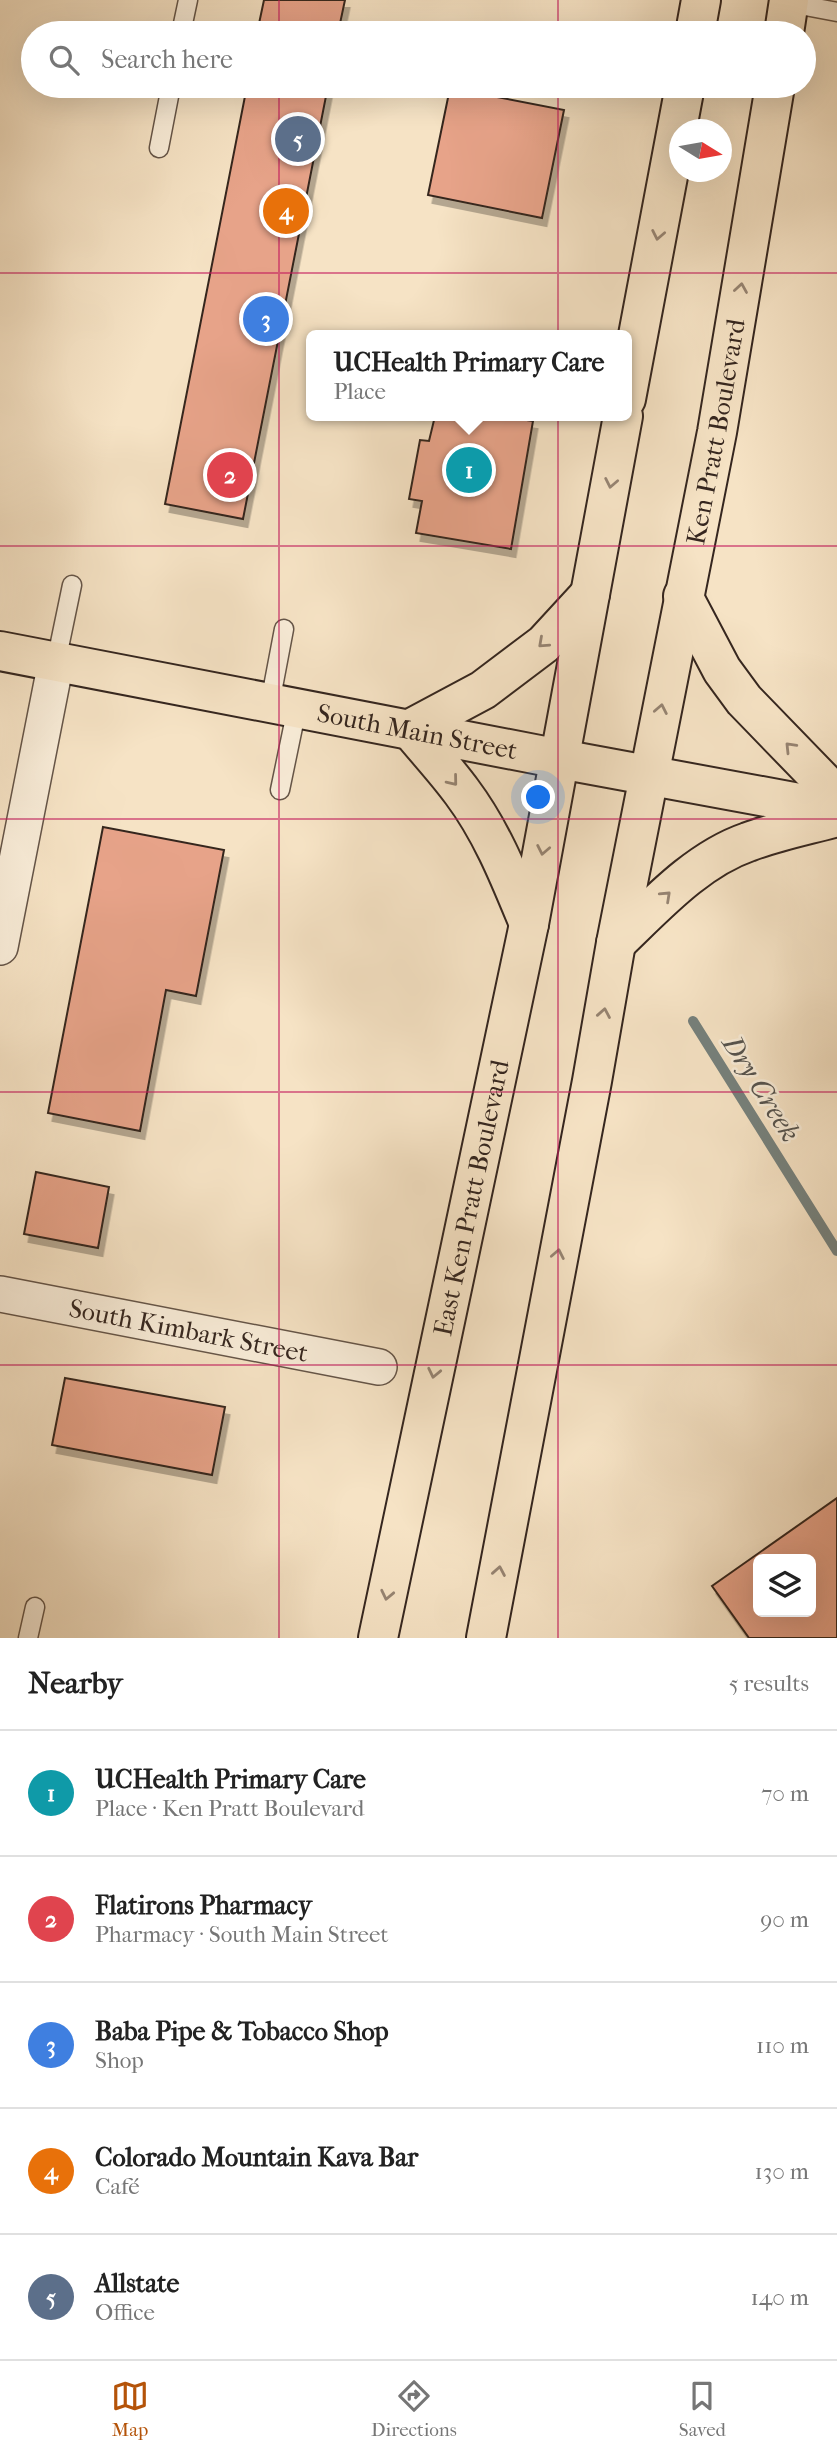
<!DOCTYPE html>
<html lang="en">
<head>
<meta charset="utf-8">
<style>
	:root { --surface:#fff; --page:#f6f6f6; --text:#222; --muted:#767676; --line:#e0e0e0; --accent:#b45309 }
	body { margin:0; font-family:"IM FELL French Canon",serif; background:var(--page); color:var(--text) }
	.controls { position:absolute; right:21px; bottom:21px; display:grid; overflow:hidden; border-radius:10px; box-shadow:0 7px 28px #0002 }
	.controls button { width:63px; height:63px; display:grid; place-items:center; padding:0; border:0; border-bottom:2px solid var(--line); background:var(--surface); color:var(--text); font:35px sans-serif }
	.compass { position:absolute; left:669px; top:119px; width:63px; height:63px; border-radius:50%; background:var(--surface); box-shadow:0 7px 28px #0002; rotate:101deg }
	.you { position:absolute; left:539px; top:798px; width:24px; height:24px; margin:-18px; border:5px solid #fff; border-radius:50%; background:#1a73e8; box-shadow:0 0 0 10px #1a73e833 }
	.badge { display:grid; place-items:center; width:46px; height:46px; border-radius:50%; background:var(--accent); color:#fff; font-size:23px; font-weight:700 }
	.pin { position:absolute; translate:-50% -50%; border:4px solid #fff; box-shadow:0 2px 7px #0006 }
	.popup { position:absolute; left:306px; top:330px; width:326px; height:91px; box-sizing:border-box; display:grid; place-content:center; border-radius:10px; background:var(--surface); filter:drop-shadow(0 2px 5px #0005); font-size:23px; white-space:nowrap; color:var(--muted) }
	.popup b { font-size:26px; color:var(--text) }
	.popup::after { content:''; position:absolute; left:50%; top:100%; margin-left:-14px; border:14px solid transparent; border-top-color:var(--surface) }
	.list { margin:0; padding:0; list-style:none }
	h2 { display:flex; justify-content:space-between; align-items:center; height:91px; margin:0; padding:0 28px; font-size:30px }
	h2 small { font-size:23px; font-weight:400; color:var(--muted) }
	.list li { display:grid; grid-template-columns:46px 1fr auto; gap:21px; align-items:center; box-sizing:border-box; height:126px; padding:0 28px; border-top:2px solid var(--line) }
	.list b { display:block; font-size:26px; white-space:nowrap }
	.list p { margin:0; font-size:23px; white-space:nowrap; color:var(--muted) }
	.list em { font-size:23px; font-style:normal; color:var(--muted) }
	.icon { flex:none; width:38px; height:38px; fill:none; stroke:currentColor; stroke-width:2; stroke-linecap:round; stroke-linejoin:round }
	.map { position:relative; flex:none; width:837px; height:1638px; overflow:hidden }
	.search { position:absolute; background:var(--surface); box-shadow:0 7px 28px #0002; left:21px; right:21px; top:21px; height:77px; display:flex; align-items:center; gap:18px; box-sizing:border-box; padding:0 24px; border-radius:38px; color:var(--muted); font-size:26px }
	.sheet { height:721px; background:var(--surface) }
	nav { display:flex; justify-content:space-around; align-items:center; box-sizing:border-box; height:98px; border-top:2px solid var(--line); background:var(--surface); font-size:19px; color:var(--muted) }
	nav a { display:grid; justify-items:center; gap:4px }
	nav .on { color:var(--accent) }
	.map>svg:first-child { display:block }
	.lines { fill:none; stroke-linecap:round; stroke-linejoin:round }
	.stream { stroke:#75817d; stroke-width:10 }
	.building { fill:#e7a389; stroke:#35261f; stroke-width:2; fill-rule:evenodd; filter:url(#shadow) }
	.service-casing { stroke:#655548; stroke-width:21 }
	.minor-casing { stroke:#655548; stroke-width:38 }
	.primary-casing { stroke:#35261f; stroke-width:42 }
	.trunk-casing { stroke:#35261f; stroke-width:42 }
	.service { stroke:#f9edd9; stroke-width:18 }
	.minor { stroke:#f9edd9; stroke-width:35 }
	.primary { stroke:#f6e3c5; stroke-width:38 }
	.trunk { stroke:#f6e3c5; stroke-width:38 }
	.oneway { stroke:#968472 }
	.grid { fill:none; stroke:#c2185b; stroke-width:2; stroke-opacity:0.55 }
	.labels { text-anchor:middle; stroke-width:5; stroke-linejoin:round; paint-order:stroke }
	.street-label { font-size:26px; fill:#35261f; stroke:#f9edd9 }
	.water-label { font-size:28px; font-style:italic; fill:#55534e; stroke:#f9edd9 }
</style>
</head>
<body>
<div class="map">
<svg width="837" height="1638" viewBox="0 0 837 1638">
	<defs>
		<filter id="shadow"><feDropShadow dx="4.5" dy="8" stdDeviation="0" flood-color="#0004"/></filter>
	</defs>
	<rect width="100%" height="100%" fill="#f6e3c5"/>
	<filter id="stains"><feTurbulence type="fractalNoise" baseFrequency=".00286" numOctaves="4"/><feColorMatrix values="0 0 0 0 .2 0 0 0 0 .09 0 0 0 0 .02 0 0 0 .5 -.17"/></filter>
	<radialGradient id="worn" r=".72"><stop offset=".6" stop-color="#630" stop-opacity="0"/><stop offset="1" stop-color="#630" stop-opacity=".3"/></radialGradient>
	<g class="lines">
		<path class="stream" d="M693,1021L837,1251"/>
	</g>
	<path class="building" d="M264,0H345L338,33H257Z
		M247,86H328L243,519L165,504Z
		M450,88L564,110L542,218L428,195Z
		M435,416H501L533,421L511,549L416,533L422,501L409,499L420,440L429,441Z
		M103,827L224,850L196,996L166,990L140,1131L48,1113Z
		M36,1172L109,1187L98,1248L24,1234Z
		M65,1378L225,1407L212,1475L52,1445Z
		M837,1498V1638H749L712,1586ZM758,1559H811V1612H758Z"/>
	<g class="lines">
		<g class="service-casing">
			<path id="service" d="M784,2L837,12
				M181,33L188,0
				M159,148L171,86
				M56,662L72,585
				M270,703L284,629
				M280,790L297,708
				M28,1638L35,1607"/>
		</g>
		<g class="minor-casing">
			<g id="minor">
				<path d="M0,947L56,662"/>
				<path id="s1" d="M0,1294L379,1367"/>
			</g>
		</g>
		<g class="primary-casing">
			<g id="primary">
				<path id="s2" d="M0,651L560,759"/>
			</g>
		</g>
		<g class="trunk-casing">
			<g id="trunk">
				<path d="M695,33L701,0"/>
				<path d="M784,33L789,0"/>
				<path d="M626,399L685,86"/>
				<path d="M683,596L722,670L744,700L837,796"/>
				<path d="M560,759L837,810"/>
				<path d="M529,924C510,878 492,832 462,792C446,770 427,750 410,729L483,690L544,644L590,594"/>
				<path d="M616,943C655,906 696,860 748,842C777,831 808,825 837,817"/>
				<path id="s3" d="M378,1638L529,924L623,416"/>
				<path id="s4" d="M486,1638L592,1081L616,943L717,432L775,86"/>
			</g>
		</g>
		<use href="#service" class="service"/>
		<use href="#minor" class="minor"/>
		<use href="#primary" class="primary"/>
		<use href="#trunk" class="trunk"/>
	</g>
	<defs><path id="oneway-chevron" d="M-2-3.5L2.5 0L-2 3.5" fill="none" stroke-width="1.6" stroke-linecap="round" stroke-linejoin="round" transform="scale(1.75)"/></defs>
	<g class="oneway">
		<use href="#oneway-chevron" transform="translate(658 235) rotate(101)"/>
		<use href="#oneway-chevron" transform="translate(741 288) rotate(-81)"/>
		<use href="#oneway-chevron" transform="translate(611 483) rotate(101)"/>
		<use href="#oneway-chevron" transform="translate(543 643) rotate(138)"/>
		<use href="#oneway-chevron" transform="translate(661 709) rotate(-79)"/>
		<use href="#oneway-chevron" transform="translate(790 747) rotate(-134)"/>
		<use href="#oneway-chevron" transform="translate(453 781) rotate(51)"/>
		<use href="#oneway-chevron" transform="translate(543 850) rotate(101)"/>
		<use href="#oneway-chevron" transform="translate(666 896) rotate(-43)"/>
		<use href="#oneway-chevron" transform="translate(604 1013) rotate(-80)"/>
		<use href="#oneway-chevron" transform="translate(558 1254) rotate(-79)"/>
		<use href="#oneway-chevron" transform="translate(434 1373) rotate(102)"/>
		<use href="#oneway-chevron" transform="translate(499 1571) rotate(-80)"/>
		<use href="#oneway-chevron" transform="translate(387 1595) rotate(102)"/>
	</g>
	<path class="grid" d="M279,0V33M558,0V33M279,86V1638M558,86V1638M0,273H837M0,546H837M0,819H837M0,1092H837M0,1365H837"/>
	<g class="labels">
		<g class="street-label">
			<text dy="9" stroke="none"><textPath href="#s4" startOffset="1228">Ken Pratt Boulevard</textPath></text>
			<text dy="9" stroke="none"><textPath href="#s2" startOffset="425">South Main Street</textPath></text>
			<text dy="9" stroke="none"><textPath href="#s3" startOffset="450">East Ken Pratt Boulevard</textPath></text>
			<text dy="9" stroke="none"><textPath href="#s1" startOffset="192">South Kimbark Street</textPath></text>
		</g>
		<g class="water-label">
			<text transform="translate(762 1088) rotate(58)" y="10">Dry Creek</text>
		</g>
	</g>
	<rect width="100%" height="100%" filter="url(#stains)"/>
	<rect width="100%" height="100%" fill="url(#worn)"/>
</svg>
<div class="controls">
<button><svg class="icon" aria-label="layers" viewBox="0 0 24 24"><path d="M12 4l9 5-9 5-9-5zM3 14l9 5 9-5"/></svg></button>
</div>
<svg class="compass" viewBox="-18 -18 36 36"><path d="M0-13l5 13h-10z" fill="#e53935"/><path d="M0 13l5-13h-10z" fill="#767676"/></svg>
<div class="you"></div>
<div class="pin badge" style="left:469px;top:470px;background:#0f9aa8">1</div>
<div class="popup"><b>UCHealth Primary Care</b>Place</div>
<div class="pin badge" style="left:230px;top:475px;background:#e0444e">2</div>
<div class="pin badge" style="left:266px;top:319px;background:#3f7fe0">3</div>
<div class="pin badge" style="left:286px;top:211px;background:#e8710a">4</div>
<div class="pin badge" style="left:298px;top:139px;background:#5c6f8a">5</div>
<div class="search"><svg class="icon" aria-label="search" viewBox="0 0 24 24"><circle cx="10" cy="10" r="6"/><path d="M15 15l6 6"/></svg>Search here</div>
</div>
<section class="sheet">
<h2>Nearby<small>5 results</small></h2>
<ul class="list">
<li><span class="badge" style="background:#0f9aa8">1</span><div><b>UCHealth Primary Care</b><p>Place · Ken Pratt Boulevard</p></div><em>70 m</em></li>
<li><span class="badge" style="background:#e0444e">2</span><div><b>Flatirons Pharmacy</b><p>Pharmacy · South Main Street</p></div><em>90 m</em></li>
<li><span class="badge" style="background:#3f7fe0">3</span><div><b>Baba Pipe &amp; Tobacco Shop</b><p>Shop</p></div><em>110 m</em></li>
<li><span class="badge" style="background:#e8710a">4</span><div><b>Colorado Mountain Kava Bar</b><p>Café</p></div><em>130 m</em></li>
<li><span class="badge" style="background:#5c6f8a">5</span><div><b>Allstate</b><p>Office</p></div><em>140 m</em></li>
</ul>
</section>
<nav>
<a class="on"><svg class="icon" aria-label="map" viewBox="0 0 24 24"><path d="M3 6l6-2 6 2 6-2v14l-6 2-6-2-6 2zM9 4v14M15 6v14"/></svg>Map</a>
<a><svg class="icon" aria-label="directions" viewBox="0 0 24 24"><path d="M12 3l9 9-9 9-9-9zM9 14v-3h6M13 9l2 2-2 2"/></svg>Directions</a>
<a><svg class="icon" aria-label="saved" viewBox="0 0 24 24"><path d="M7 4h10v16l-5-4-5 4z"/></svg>Saved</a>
</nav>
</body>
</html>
